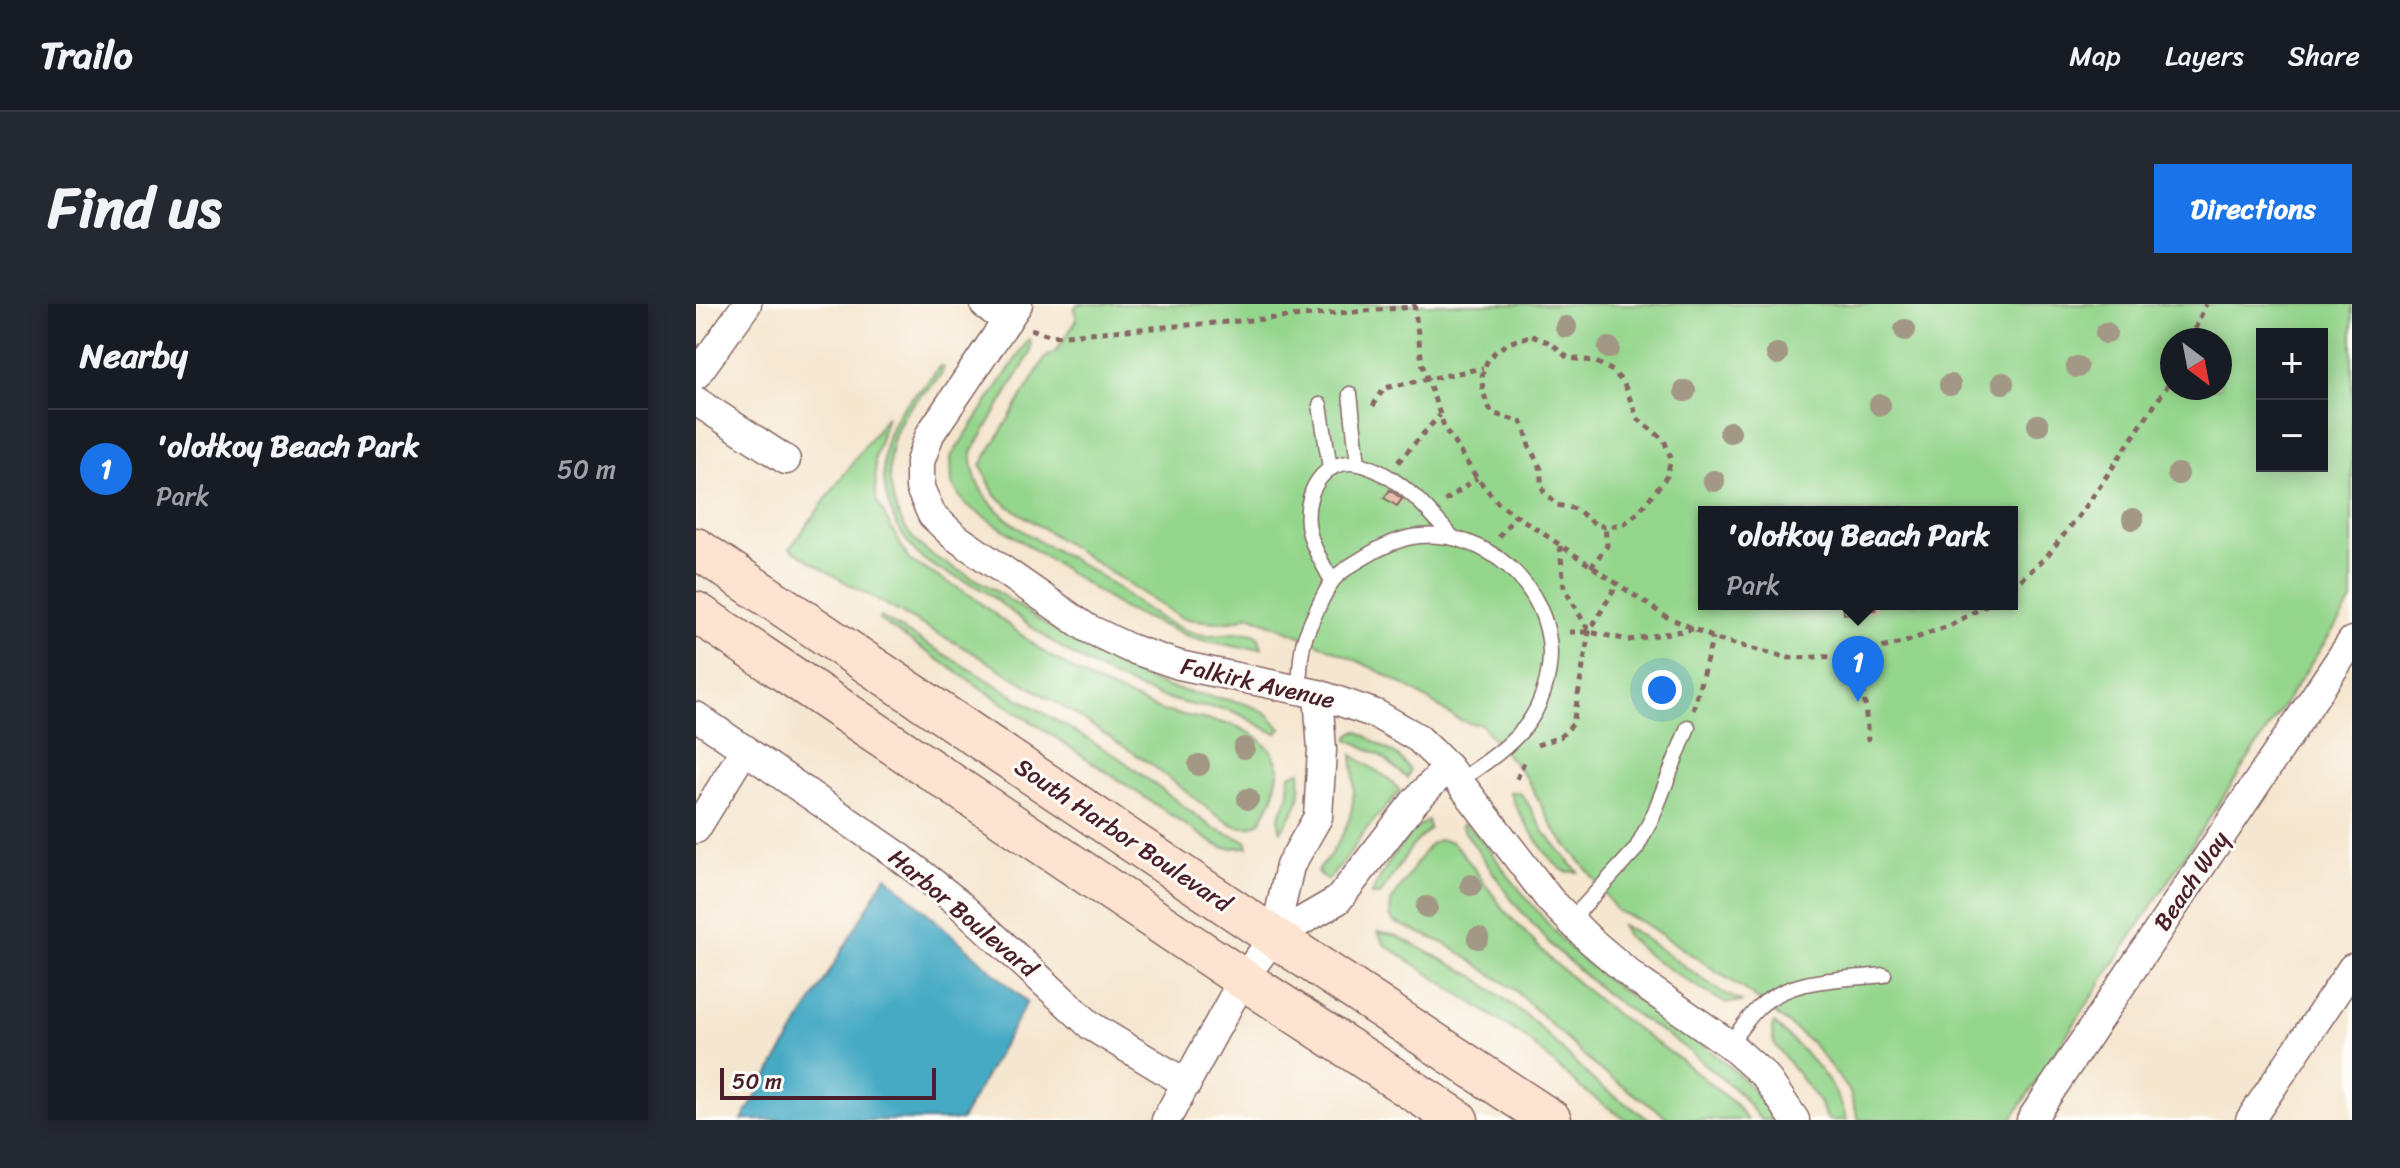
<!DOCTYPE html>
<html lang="en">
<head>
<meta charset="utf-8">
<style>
	:root { --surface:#171b24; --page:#242831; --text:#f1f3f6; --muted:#9ea1a6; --line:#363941; --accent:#1a73e8 }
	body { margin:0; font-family:Sriracha,sans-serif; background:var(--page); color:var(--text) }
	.controls { position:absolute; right:24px; top:24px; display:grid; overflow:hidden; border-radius:0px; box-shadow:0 4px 20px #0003 }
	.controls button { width:72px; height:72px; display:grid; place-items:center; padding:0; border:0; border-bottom:2px solid var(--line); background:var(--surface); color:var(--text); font:40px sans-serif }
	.compass { position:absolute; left:1464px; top:24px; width:72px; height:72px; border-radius:50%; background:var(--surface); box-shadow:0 4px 20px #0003; rotate:148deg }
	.scale { position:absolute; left:24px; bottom:20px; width:216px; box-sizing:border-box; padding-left:8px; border:4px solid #4a1f2b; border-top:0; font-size:22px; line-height:28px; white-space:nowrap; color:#4a1f2b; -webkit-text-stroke:6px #fdfcf7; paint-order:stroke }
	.you { position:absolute; left:966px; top:386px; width:28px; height:28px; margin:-20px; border:6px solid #fff; border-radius:50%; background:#1a73e8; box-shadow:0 0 0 12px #1a73e833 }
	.badge { display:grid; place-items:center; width:52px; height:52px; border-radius:50%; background:var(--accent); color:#fff; font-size:26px; font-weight:700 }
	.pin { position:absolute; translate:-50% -66px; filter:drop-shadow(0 2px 4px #0008) }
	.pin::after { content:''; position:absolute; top:42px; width:28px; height:24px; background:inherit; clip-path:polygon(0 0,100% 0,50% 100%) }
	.popup { position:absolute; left:1002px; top:202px; width:320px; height:104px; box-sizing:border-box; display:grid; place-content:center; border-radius:0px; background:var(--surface); filter:drop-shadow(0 2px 6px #0005); font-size:26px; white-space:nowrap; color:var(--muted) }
	.popup b { font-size:30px; color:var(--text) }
	.popup::after { content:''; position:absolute; left:50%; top:100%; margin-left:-16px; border:16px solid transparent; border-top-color:var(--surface) }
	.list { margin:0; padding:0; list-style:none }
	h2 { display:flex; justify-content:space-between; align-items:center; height:104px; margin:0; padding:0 32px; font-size:34px }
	h2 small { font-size:26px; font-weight:400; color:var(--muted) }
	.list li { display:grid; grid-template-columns:52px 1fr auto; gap:24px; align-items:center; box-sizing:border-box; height:120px; padding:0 32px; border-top:2px solid var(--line) }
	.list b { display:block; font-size:30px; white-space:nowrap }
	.list p { margin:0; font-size:26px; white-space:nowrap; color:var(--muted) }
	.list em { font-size:26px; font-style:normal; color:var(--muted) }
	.map { position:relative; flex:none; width:1656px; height:816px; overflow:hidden; border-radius:0px }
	header { display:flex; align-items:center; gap:48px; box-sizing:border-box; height:112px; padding:0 40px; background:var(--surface); border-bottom:2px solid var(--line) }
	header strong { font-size:38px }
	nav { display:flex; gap:44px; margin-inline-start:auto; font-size:28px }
	.intro { display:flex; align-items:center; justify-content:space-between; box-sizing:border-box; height:192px; padding:0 48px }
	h1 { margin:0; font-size:56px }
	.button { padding:20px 36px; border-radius:0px; background:var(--accent); color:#fff; font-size:28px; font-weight:700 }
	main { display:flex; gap:48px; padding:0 48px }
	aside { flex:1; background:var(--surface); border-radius:0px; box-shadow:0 4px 20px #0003 }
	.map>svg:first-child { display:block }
	.green { fill:#95d68d; stroke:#707a5c; stroke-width:2; fill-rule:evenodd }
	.water { fill:#46aac5; stroke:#486478; stroke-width:2 }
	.building { fill:#eaae9b }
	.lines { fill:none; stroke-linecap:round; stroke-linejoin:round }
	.lane-casing { stroke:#866564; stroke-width:17 }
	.street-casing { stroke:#866564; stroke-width:31 }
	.secondary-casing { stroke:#866564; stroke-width:43 }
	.path { stroke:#866564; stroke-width:5; stroke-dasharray:6 6; stroke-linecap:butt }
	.lane { stroke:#fff; stroke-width:14 }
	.street { stroke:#fff; stroke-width:28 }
	.secondary { stroke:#fde4d1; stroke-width:40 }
	.tree { fill:#a39785 }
	.labels { text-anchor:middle; stroke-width:6; stroke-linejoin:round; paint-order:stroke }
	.street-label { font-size:24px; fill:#4a1f2b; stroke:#fdfcf7 }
</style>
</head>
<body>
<header>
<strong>Trailo</strong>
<nav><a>Map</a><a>Layers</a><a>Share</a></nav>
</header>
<div class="intro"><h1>Find us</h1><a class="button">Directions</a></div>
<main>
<aside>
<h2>Nearby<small></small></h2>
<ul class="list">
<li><span class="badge">1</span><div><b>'olołkoy Beach Park</b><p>Park</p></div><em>50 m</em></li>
</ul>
</aside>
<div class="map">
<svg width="1656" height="816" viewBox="0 0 1656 816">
	<rect width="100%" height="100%" fill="#fdfcf7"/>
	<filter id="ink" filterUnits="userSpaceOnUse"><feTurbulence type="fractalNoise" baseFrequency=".0125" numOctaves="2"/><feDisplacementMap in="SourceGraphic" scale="16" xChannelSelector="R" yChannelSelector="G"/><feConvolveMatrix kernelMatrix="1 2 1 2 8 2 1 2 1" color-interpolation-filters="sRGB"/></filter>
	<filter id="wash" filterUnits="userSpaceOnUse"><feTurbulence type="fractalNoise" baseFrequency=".006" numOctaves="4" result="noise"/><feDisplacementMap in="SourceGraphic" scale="32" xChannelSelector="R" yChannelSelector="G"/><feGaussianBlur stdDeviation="1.8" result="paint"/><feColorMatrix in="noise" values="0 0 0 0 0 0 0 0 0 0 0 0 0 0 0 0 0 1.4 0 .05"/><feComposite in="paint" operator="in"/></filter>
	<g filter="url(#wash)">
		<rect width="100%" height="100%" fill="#f5e6cf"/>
		<path class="green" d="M381,0H1656V297L1315,816H1163L1153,786L1116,739L1055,690L946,618L921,607L893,568L859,527L830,473L785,420C763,421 749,406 731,395C676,359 613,336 553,311C533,322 506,317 485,314L314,203L299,191L285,161L349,54L360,47L381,16L378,5ZM1566,30H1626V162H1566ZM1476,36H1524V84H1476ZM1008,208H1316V300H1008Z
			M333,35L335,38L334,50L276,148C275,167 282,184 294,198C323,233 371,249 407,274C437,295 466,322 502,330C523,335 545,323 562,332L566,344H547L496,334L428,305L269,200L256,180L255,153Z
			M244,62L248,63L245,71C232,86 214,99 205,117C183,160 192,218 232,248C253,264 278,272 300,287C352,322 403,358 463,380C495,393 547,392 573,411C577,415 581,421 585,425L581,429C567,426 549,410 532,406C522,403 511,404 501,402C490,400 477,396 466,393C400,372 347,333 294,291C273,275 244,270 225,253C186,216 175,153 204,108C211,97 220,90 229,81C235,75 239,68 244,62Z
			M191,112L179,154L180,196L213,256L274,291L346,347L397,377L466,407L538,421L560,432L576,447L583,464L577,494L564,518L554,523H542L523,513L453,459L377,409L274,347L140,273L94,244Z
			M185,313L422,453L517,524L550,537L552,543L528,544L517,539L183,316Z
			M662,427L702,452L714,466L711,474L684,451L652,435L655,430Z
			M656,451L693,475L704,487L667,529L648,558L632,576L621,568C654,528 663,502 656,451Z
			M604,467C606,496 602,503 585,527C579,512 587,507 592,493C594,487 593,478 594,471Z
			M814,488H822L828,493L848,528L882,568C878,568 873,568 869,567C853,561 819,504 814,488Z
			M732,516L733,525L716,542L684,591H675C688,564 707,532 732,516Z
			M767,519C785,532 798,552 811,570C831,595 852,621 874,644C937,707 1033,738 1079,816H1065L1043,789L988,743L911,691L857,643L818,599L765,522Z
			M742,536L754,537L765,547L809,607L854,655L914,706L985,756L1040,801L1051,816H975L900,763L819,686L750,640L698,618L694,612L695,598L732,542Z
			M925,622L936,626L1027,689L1047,698L1029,699L1003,684L953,652L931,632Z
			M682,628L701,632L778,672L837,717L900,779L954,816H930L886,785L831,735L688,640Z
			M1078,719C1108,747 1139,775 1151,816H1132L1123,798L1078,739L1076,725Z"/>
		<path class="water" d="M190,572L331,698L265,816H46Z"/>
		<g id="blocks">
			<path class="building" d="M694,186L706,195L701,202L688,194Z
				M1147,300H1179L1180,306L1148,310Z"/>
		</g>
	</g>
	<g filter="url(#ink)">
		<use href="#blocks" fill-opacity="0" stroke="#866564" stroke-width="2"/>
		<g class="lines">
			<g class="lane-casing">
				<path id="lane" d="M654,90L662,160
					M624,101L634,164
					M636,277C627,260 614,240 612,220C608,183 633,147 673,163C707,176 734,208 757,234
					M603,384C604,370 604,355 607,341C609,330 630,284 638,275C646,266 657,260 667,254C683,244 706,233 724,232C791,226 853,283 854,349C854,374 845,403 829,423C811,445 786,461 763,477
					M874,617L940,545L957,512L992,423
					M1033,740C1042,729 1051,715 1061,705C1093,673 1146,676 1188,671"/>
			</g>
			<g class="street-casing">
				<path id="street" d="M288,0L311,17
					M322,0L234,130L224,158V184L236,211L258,232L391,324L433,344L483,361L622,390L680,410L722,434L752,463L854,596L894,636L941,676L1033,740L1069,772L1099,816
					M0,71L51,0
					M0,97L90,156
					M0,412L204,553L260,597L395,722L491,780
					M0,525L49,445
					M578,633L642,596L719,497L752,463
					M470,816L547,675L578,633L594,562L622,513L626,446L622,390
					M1335,816L1656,337
					M1554,816L1656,664"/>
			</g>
			<g class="secondary-casing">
				<path id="secondary" d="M0,244L578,633L855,816
					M0,308L547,675L762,816"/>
			</g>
			<path class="path" d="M718,0L726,59L749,125L781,174L802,199L969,312L1023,336L1093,354L1153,352L1209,338L1255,321L1292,300
				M335,25L356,32L718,3
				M836,32L855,39L872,54L898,57L917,67L928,80L942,115L968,136L975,154L971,172L943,208L928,220L909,223L899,220L880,205L861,201L848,188L845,180V165L833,142L829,124L825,118L796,109C773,67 792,41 836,32Z
				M1494,36L1510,0
				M677,102L688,84L787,64
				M702,158L744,111
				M749,197L781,174
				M803,233L819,212
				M864,242L868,284L893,327
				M895,263L911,242L909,223
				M1316,284L1350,253L1389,204L1476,75
				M873,328H893L933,336L997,325
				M1165,349L1172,437
				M997,406L1017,333
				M841,441L864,433L877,420L893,328L921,280
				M821,475L830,453"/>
			<use href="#lane" class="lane"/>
			<use href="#street" class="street"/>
			<use href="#secondary" class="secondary"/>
		</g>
		<g class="tree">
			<circle cx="870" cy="23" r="11"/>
			<circle cx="1209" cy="26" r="11"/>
			<circle cx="1410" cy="29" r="11"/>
			<circle cx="913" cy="44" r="11"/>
			<circle cx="1081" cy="50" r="11"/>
			<circle cx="1381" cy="63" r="11"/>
			<circle cx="1307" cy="79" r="11"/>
			<circle cx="1254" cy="81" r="11"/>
			<circle cx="989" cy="87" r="11"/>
			<circle cx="1184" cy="101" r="11"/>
			<circle cx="1342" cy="121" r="11"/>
			<circle cx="1034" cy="128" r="11"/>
			<circle cx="1482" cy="170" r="11"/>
			<circle cx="1018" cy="177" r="11"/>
			<circle cx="1437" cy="215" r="11"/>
			<circle cx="548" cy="444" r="11"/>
			<circle cx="503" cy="461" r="11"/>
			<circle cx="552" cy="495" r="11"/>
			<circle cx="775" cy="581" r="11"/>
			<circle cx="731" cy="603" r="11"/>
			<circle cx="782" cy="634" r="11"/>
		</g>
	</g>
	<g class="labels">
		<g class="street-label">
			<text transform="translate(562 379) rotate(13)" y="8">Falkirk Avenue</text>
			<text transform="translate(427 531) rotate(34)" y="8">South Harbor Boulevard</text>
			<text transform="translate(1495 577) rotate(-56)" y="8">Beach Way</text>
			<text transform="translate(267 609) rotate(40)" y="8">Harbor Boulevard</text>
		</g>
	</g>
</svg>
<div class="controls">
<button>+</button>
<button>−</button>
</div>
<svg class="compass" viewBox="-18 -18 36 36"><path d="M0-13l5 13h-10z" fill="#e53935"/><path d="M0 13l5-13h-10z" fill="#9ea1a6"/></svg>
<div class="scale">50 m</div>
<div class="you"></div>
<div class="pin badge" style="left:1162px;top:398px">1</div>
<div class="popup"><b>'olołkoy Beach Park</b>Park</div>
</div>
</main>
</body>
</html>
